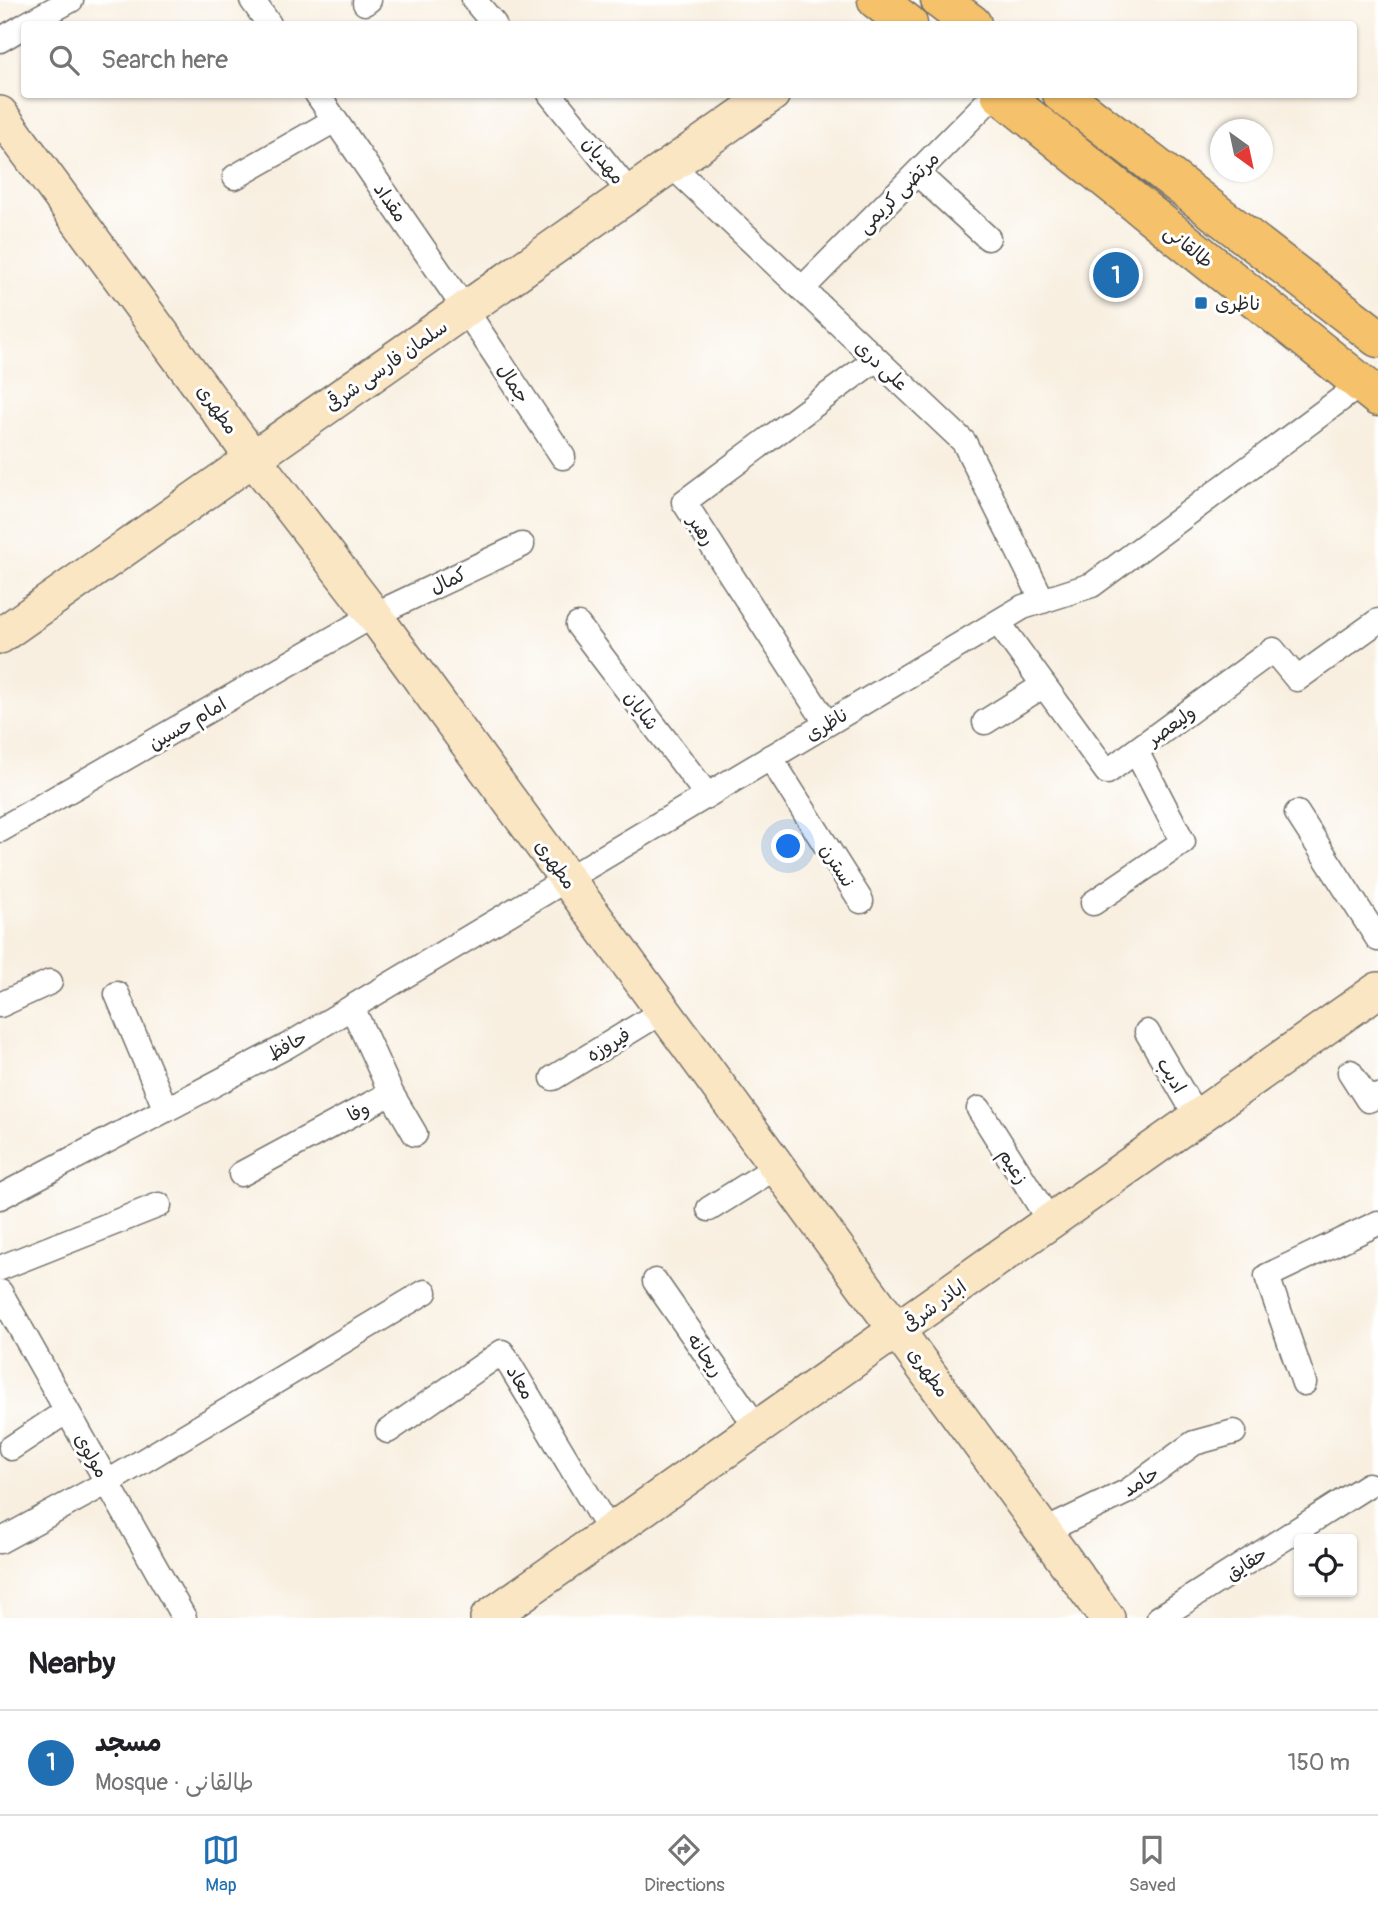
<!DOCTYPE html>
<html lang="en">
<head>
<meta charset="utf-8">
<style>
	:root { --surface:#fff; --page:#f6f6f6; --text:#202124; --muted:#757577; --line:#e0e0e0; --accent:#1f6fb2 }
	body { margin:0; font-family:Pangolin,"Playpen Sans Arabic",sans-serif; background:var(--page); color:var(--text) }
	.controls { position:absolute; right:21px; bottom:21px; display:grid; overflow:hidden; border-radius:7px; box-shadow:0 2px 5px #0004 }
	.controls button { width:63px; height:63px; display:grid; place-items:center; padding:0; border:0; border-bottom:2px solid var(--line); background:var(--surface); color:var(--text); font:35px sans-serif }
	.compass { position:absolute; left:1210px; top:119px; width:63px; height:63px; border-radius:50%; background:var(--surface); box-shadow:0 2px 5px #0004; rotate:147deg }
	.you { position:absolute; left:789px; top:847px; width:24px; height:24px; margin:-18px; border:5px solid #fff; border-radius:50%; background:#1a73e8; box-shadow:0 0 0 10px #1a73e833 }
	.badge { display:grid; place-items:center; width:46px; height:46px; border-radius:50%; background:var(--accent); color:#fff; font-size:23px; font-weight:700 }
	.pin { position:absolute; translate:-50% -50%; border:4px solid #fff; box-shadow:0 2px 7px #0006 }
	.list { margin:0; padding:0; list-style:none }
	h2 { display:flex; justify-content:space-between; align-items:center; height:91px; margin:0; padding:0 28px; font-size:30px }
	h2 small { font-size:23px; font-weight:400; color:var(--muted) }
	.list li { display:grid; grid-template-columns:46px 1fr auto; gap:21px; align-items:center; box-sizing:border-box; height:105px; padding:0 28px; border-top:2px solid var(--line) }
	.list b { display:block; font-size:26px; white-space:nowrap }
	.list p { margin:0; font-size:23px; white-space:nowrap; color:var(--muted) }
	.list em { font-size:23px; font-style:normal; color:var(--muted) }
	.icon { flex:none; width:38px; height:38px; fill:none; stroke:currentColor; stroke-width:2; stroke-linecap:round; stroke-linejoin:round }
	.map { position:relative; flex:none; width:1378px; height:1618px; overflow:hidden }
	.search { position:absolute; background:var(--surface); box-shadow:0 2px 5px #0004; left:21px; right:21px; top:21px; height:77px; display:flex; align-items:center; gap:18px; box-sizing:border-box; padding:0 24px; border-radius:7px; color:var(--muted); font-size:26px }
	.sheet { height:196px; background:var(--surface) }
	nav { display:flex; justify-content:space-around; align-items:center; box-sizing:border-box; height:98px; border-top:2px solid var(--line); background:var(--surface); font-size:19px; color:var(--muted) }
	nav a { display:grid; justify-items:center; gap:4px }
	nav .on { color:var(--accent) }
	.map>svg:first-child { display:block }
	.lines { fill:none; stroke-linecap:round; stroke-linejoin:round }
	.street-casing { stroke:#73706a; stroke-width:27 }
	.secondary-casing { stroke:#73706a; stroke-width:38 }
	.primary-casing { stroke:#73706a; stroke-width:41 }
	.street { stroke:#fff; stroke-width:24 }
	.secondary { stroke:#fbe6c4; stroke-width:35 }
	.primary { stroke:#f5c16b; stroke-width:38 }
	.poi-dot { fill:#1f6fb2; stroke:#fff; stroke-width:2.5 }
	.labels { text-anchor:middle; stroke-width:6; stroke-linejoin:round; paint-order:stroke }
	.street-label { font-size:19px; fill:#2b2b2b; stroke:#fff }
	.poi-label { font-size:19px; fill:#2b2b2b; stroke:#fff; text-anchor:start }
</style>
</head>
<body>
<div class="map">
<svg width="1378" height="1618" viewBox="0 0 1378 1618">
	<rect width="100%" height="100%" fill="#fff"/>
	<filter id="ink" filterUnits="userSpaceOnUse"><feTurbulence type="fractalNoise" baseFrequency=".0143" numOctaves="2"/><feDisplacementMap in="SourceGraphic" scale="14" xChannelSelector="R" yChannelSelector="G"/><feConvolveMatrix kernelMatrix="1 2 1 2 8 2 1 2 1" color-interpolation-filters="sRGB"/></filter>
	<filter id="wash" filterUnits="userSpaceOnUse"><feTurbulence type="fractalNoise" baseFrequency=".00686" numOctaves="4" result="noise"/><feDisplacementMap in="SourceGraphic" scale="28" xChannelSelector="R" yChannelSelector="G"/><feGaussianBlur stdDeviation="1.57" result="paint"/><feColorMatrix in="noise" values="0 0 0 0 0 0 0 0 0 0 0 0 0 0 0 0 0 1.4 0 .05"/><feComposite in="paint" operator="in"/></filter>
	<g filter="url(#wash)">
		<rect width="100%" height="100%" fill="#f8efe0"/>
	</g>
	<g filter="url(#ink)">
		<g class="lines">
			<g class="street-casing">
				<path id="street" d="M252,0L269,24
					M474,0L494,24
					M365,3L369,0
					M27,24L71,0
					M0,40L24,26
					M317,94L465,309L563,457
					M550,94L630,193
					M671,165L964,442L1043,601
					M917,173L988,238
					M235,177L335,120
					M802,289L995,94
					M998,622L1107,772L1273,650L1297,679L1378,621
					M578,625L707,795
					M985,722L1044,685
					M827,724L684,502L876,359
					M770,757L861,901
					M1297,813L1378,939
					M0,830L374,615L522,545
					M1093,903L1183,842L1136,751
					M117,994L166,1110
					M0,1005L50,982
					M1147,1032L1197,1117
					M1350,1072L1368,1100L1378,1096
					M553,1078L663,1011
					M391,1093L415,1134
					M979,1109L1050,1222
					M241,1174L391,1093L352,1007
					M0,1197L287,1046L1023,607L1092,585L1361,384
					M709,1209L778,1166
					M0,1268L159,1205
					M655,1281L758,1429
					M0,1292L184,1618
					M1304,1383L1267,1276L1378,1223
					M388,1431L502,1352L610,1532
					M11,1448L67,1411
					M1045,1531L1128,1491L1194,1443L1234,1432
					M0,1541L108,1482L425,1292
					M1159,1618L1368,1485"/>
			</g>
			<g class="secondary-casing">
				<path id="secondary" d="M0,114L253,458L374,615L1107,1618
					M0,636L772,94
					M488,1618L1378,990"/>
			</g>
			<g class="primary-casing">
				<path id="primary" d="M877,0L908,24
					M940,0L972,24
					M1000,94L1378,397
					M1062,94L1378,338"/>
			</g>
			<use href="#street" class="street"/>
			<use href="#secondary" class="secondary"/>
			<use href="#primary" class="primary"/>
		</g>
	</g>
	<rect class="poi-dot" x="1194" y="296" width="14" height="14" rx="3.5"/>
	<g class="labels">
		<g class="street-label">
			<text transform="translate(604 160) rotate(51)" y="7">مهدیان</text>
			<text transform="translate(898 192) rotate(-45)" y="7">مرتضی کریمی</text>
			<text transform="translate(391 202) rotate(55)" y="7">مقداد</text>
			<text transform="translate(1189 246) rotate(39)" y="7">طالقانی</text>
			<text transform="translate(386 365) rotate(-35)" y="7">سلمان فارسی شرقی</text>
			<text transform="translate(882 365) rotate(43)" y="7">علی دری</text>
			<text transform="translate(514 383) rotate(57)" y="7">جمال</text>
			<text transform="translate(218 409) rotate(54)" y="7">مطهری</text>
			<text transform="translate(702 530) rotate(57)" y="7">رهبر</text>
			<text transform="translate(448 580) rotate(-25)" y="7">کمال</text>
			<text transform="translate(642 710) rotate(53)" y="7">شایان</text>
			<text transform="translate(187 723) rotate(-30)" y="7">امام حسین</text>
			<text transform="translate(826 724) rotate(-31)" y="7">ناظری</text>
			<text transform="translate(1171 725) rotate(-36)" y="7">ولیعصر</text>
			<text transform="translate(556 864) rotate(54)" y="7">مطهری</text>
			<text transform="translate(838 865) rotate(58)" y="7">نسترن</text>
			<text transform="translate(608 1044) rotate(-31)" y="7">فیروزه</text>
			<text transform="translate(287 1045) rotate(-29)" y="7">حافظ</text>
			<text transform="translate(1172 1075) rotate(59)" y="7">ادیب</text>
			<text transform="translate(358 1111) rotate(-28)" y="7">وفا</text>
			<text transform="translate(1014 1166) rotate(58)" y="7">زعیم</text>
			<text transform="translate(934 1305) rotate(-36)" y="7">اباذر شرقی</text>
			<text transform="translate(706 1355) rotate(55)" y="7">ریحانه</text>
			<text transform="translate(929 1372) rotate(54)" y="7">مطهری</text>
			<text transform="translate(521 1382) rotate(59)" y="7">معاد</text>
			<text transform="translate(92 1455) rotate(60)" y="7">مولوی</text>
			<text transform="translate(1140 1481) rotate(-33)" y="7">حامد</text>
			<text transform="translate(1246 1563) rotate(-33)" y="7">حقایق</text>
		</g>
		<g class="poi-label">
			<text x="1215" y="310">ناظری</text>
		</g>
	</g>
</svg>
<div class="controls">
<button><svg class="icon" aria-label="locate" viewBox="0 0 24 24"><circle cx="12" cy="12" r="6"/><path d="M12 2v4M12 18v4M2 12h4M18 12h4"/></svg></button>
</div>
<svg class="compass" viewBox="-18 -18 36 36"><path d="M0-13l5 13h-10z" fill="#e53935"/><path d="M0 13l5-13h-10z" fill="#757577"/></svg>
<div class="you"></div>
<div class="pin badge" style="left:1116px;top:275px">1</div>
<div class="search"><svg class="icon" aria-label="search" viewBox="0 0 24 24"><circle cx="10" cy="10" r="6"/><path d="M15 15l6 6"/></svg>Search here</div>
</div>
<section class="sheet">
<h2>Nearby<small></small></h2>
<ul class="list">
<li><span class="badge">1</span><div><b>مسجد</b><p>Mosque · طالقانی</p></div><em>150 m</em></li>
</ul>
</section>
<nav>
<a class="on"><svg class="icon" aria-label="map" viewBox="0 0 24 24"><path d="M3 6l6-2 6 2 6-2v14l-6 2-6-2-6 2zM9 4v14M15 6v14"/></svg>Map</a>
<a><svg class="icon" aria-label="directions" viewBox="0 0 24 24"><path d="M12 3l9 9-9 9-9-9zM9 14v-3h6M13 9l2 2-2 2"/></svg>Directions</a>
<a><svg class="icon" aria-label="saved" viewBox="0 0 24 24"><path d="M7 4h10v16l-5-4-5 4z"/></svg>Saved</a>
</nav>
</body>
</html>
